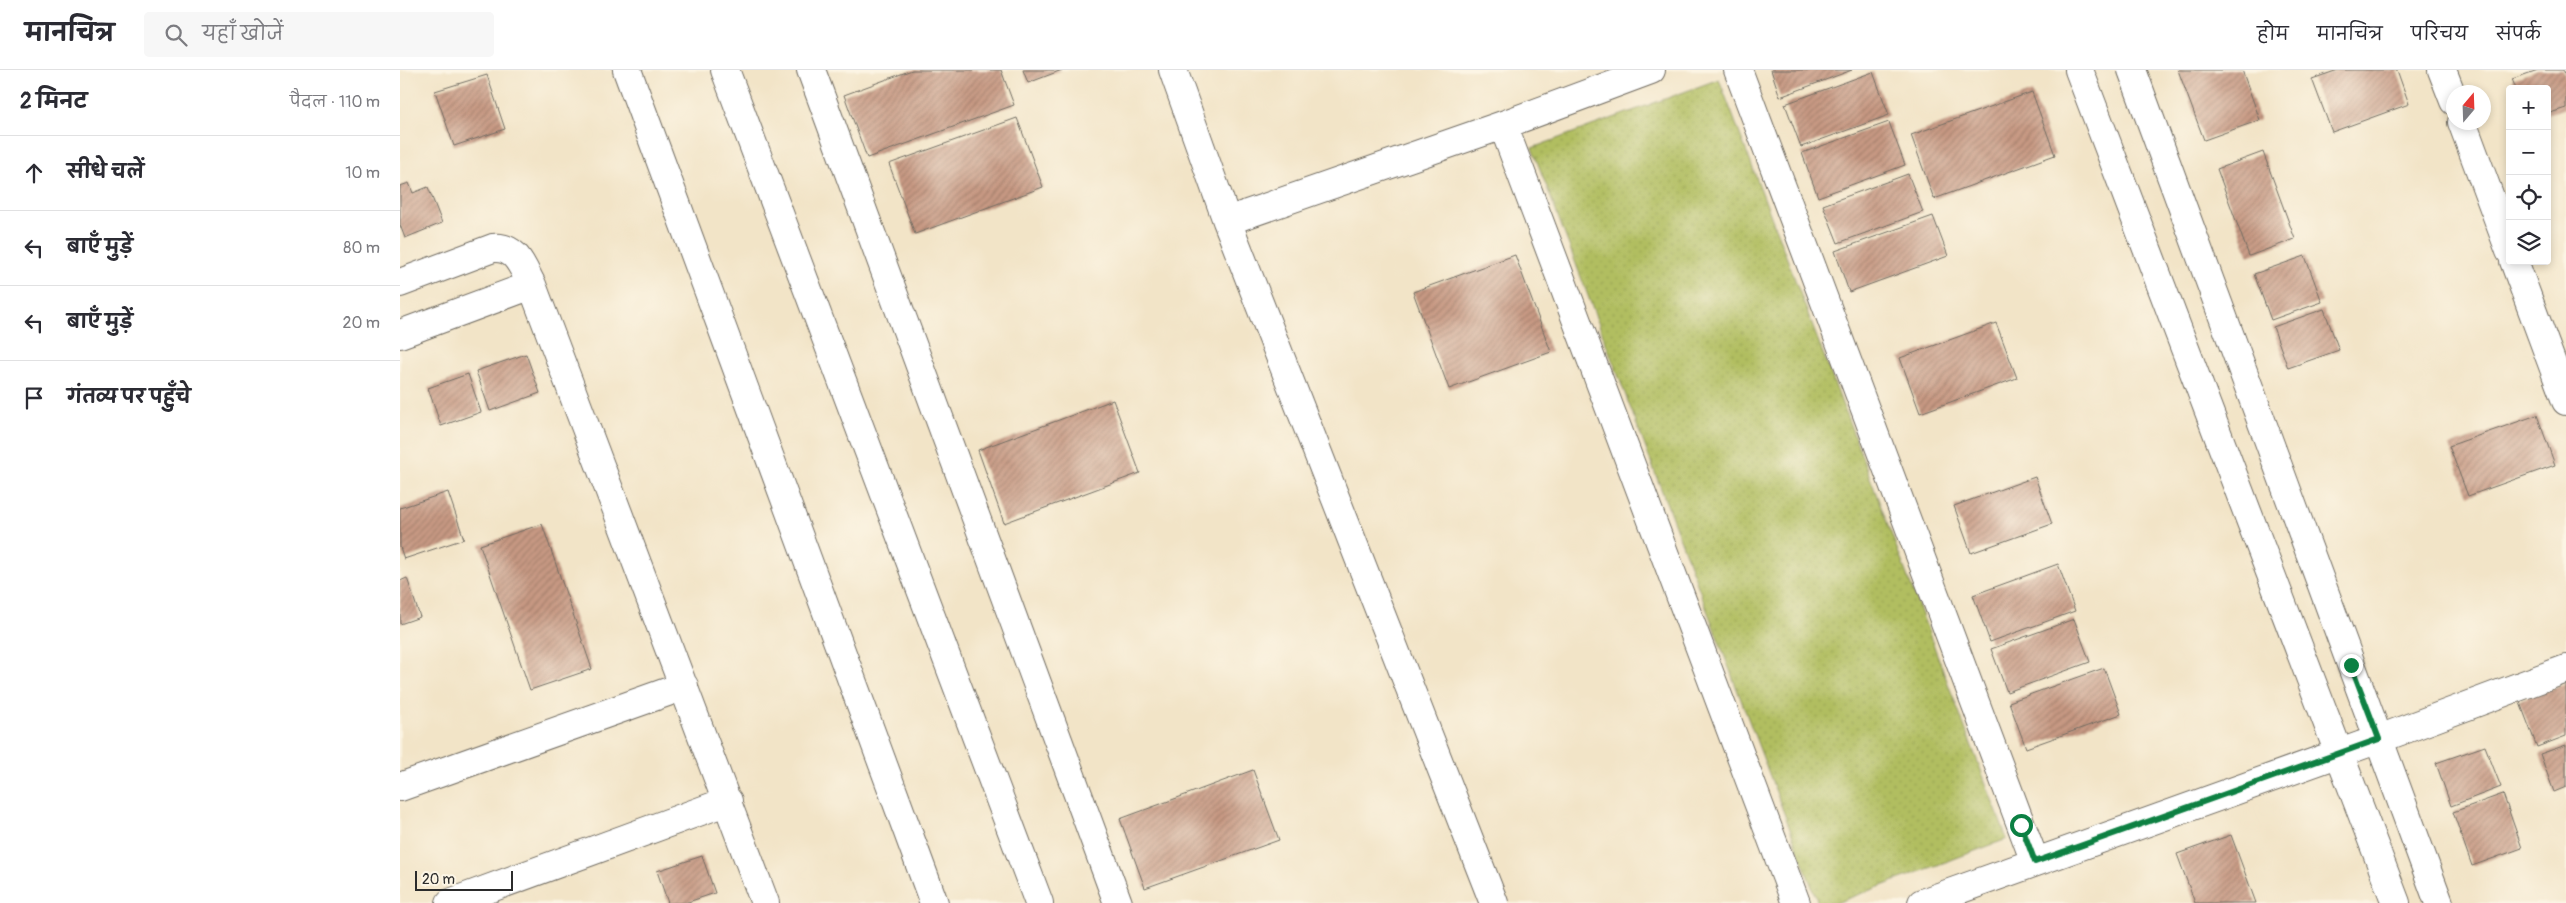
<!DOCTYPE html>
<html lang="hi">
<head>
<meta charset="utf-8">
<style>
	:root { --surface:#fff; --page:#f7f7f7; --text:#2b2b33; --muted:#7c7c81; --line:#e1e1e2 }
	body { margin:0; font-family:Pangolin,"Playpen Sans Deva",sans-serif; background:var(--page); color:var(--text) }
	.controls { position:absolute; right:15px; top:15px; display:grid; overflow:hidden; border-radius:5px; box-shadow:0 2px 8px #0003 }
	.controls button { width:45px; height:45px; display:grid; place-items:center; padding:0; border:0; border-bottom:1px solid var(--line); background:var(--surface); color:var(--text); font:25px sans-serif }
	.compass { position:absolute; left:2046px; top:15px; width:45px; height:45px; border-radius:50%; background:var(--surface); box-shadow:0 2px 8px #0003; rotate:19deg }
	.scale { position:absolute; left:15px; bottom:12px; width:98px; box-sizing:border-box; padding-left:5px; border:2px solid #2b2b2b; border-top:0; font-size:14px; line-height:18px; white-space:nowrap; color:#2b2b2b; -webkit-text-stroke:4px #fcf5e5; paint-order:stroke }
	.stop { position:absolute; width:15px; height:15px; margin:-11px; border:4px solid #0b8043; border-radius:50%; background:#fff }
	.stop.end { background:#0b8043; border-color:#fff; box-shadow:0 1px 5px #0008 }
	.list { margin:0; padding:0; list-style:none }
	h2 { display:flex; justify-content:space-between; align-items:center; height:65px; margin:0; padding:0 20px; font-size:21px }
	h2 small { font-size:16px; font-weight:400; color:var(--muted) }
	.list li { display:grid; grid-template-columns:32px 1fr auto; gap:15px; align-items:center; box-sizing:border-box; height:75px; padding:0 20px; border-top:1px solid var(--line) }
	.list b { display:block; font-size:19px; white-space:nowrap }
	.list em { font-size:16px; font-style:normal; color:var(--muted) }
	.icon { flex:none; width:28px; height:28px; fill:none; stroke:currentColor; stroke-width:2; stroke-linecap:round; stroke-linejoin:round }
	.map { position:relative; flex:none; width:2166px; height:833px; overflow:hidden }
	header { display:flex; align-items:center; gap:30px; box-sizing:border-box; height:70px; padding:0 25px; background:var(--surface); border-bottom:1px solid var(--line) }
	header strong { font-size:24px }
	nav { display:flex; gap:28px; margin-inline-start:auto; font-size:18px }
	.search { width:350px; height:45px; background:var(--page); display:flex; align-items:center; gap:12px; box-sizing:border-box; padding:0 18px; border-radius:5px; color:var(--muted); font-size:19px }
	main { display:flex }
	aside { flex:1; background:var(--surface) }
	.map>svg:first-child { display:block }
	.park { fill:url(#park-dots); stroke:#6e7446 }
	.building { fill:url(#building-hatch) }
	.lines { fill:none; stroke-linecap:round; stroke-linejoin:round }
	.minor-casing { stroke:#716c62; stroke-width:30 }
	.minor { stroke:#fff; stroke-width:28 }
	.route { stroke:#0b8043; stroke-width:6 }
</style>
</head>
<body>
<header>
<strong>मानचित्र</strong>
<div class="search"><svg class="icon" aria-label="search" viewBox="0 0 24 24"><circle cx="10" cy="10" r="6"/><path d="M15 15l6 6"/></svg>यहाँ खोजें</div>
<nav><a>होम</a><a>मानचित्र</a><a>परिचय</a><a>संपर्क</a></nav>
</header>
<main>
<aside>
<h2>2 मिनट<small>पैदल · 110 m</small></h2>
<ul class="list">
<li><svg class="icon" aria-label="ahead" viewBox="0 0 24 24"><path d="M12 20V5M6 11l6-6 6 6"/></svg><div><b>सीधे चलें</b></div><em>10 m</em></li>
<li><svg class="icon" aria-label="left" viewBox="0 0 24 24"><path d="M17 20v-9H6M10 6l-5 5 5 5"/></svg><div><b>बाएँ मुड़ें</b></div><em>80 m</em></li>
<li><svg class="icon" aria-label="left" viewBox="0 0 24 24"><path d="M17 20v-9H6M10 6l-5 5 5 5"/></svg><div><b>बाएँ मुड़ें</b></div><em>20 m</em></li>
<li><svg class="icon" aria-label="arrive" viewBox="0 0 24 24"><path d="M6 21V4h12l-3 4 3 4H6"/></svg><div><b>गंतव्य पर पहुँचे</b></div></li>
</ul>
</aside>
<div class="map">
<svg width="2166" height="833" viewBox="0 0 2166 833">
	<defs>
		<pattern id="park-dots" width="8" height="8" patternUnits="userSpaceOnUse" patternTransform="scale(1.25)"><rect width="8" height="8" fill="#b1be60"/><path d="M2 2h.1M6 6h.1" fill="none" stroke="#98a354" stroke-width="1.8" stroke-linecap="round"/></pattern>
		<pattern id="building-hatch" width="6" height="6" patternUnits="userSpaceOnUse" patternTransform="scale(1.25)"><rect width="6" height="6" fill="#c79983"/><path d="M-1 1l2-2M0 6l6-6M5 7l2-2" fill="none" stroke="#a27d6b"/></pattern>
	</defs>
	<rect width="100%" height="100%" fill="#fcf5e5"/>
	<filter id="ink" filterUnits="userSpaceOnUse"><feTurbulence type="fractalNoise" baseFrequency=".02" numOctaves="2"/><feDisplacementMap in="SourceGraphic" scale="10" xChannelSelector="R" yChannelSelector="G"/><feConvolveMatrix kernelMatrix="1 2 1 2 8 2 1 2 1" color-interpolation-filters="sRGB"/></filter>
	<filter id="wash" filterUnits="userSpaceOnUse"><feTurbulence type="fractalNoise" baseFrequency=".0096" numOctaves="4" result="noise"/><feDisplacementMap in="SourceGraphic" scale="20" xChannelSelector="R" yChannelSelector="G"/><feGaussianBlur stdDeviation="1.12" result="paint"/><feColorMatrix in="noise" values="0 0 0 0 0 0 0 0 0 0 0 0 0 0 0 0 0 1.4 0 .05"/><feComposite in="paint" operator="in"/></filter>
	<g filter="url(#wash)">
		<rect width="100%" height="100%" fill="#f2e4c7"/>
		<path class="park" d="M1319,9L1607,769L1436,833H1418L1132,78Z"/>
		<g id="blocks">
			<path class="building" d="M512,0H601L614,35L467,88L444,25Z
				M623,0H662L628,13Z
				M1371,0H1452L1380,27Z
				M1778,0H1842L1860,50L1804,70Z
				M1938,0H1997L2009,34L1932,62L1912,9Z
				M2138,0H2163L2166,8V38L2147,44V19H2116L2112,9Z
				M1473,2L1489,45L1401,77L1385,34Z
				M87,5L105,59L54,76L35,21Z
				M1632,22L1655,85L1534,129L1511,65Z
				M617,48L643,117L515,164L489,94Z
				M1489,52L1505,95L1418,127L1402,83Z
				M1863,82L1895,169L1849,186L1817,99Z
				M1508,104L1523,142L1438,173L1423,135Z
				M9,113L13,123L28,117L42,153L5,168L0,155V116Z
				M1533,146L1548,186L1449,222L1435,181Z
				M1115,185L1151,282L1049,319L1013,222Z
				M1905,186L1922,232L1871,250L1854,204Z
				M1924,239L1939,280L1888,298L1873,257Z
				M1596,253L1617,308L1520,343L1500,288Z
				M126,284L140,323L90,341L76,301Z
				M68,304L81,342L41,356L28,318Z
				M713,330L740,403L604,453L578,380Z
				M2137,345L2155,395L2068,426L2049,376Z
				M1635,407L1652,454L1571,483L1554,436Z
				M48,422L64,469L4,489L0,477V438Z
				M142,454L192,599L130,620L80,475Z
				M1658,494L1675,541L1590,572L1573,525Z
				M7,508L20,547L0,554V511Z
				M1674,549L1690,592L1607,622L1591,579Z
				M1704,598L1721,644L1626,678L1609,632Z
				M2166,614V666L2137,677L2119,630Z
				M2166,675V717L2154,722L2140,684Z
				M2085,676L2101,717L2051,736L2036,693Z
				M853,700L879,770L745,818L720,749Z
				M2103,724L2122,778L2072,796L2053,742Z
				M1831,765L1856,833H1795L1777,784Z
				M302,786L315,823L285,833H268L257,801Z"/>
		</g>
	</g>
	<g filter="url(#ink)">
		<use href="#blocks" fill-opacity="0" stroke="#716c62" stroke-width="1"/>
		<g class="lines">
			<g class="minor-casing">
				<path id="minor" d="M227,0L534,833
					M325,0L639,833
					M411,0L718,833
					M773,0L827,151L1094,833
					M1338,0L1635,792
					M1679,0L1996,833
					M1732,0L2039,833
					M2042,0L2054,31
					M2062,52L2110,181
					M1103,55L1396,833
					M827,151L1103,55L1251,0
					M2114,191L2166,331
					M0,213L93,178C117,176 122,197 132,215L365,833
					M0,264L132,215
					M0,717L284,616
					M50,833L328,731
					M1522,833L1979,669L2166,599"/>
			</g>
			<use href="#minor" class="minor"/>
		</g>
	</g>
	<g class="lines" filter="url(#ink)">
		<path class="route" d="M1621,755L1635,792L1979,669L1951,595"/>
	</g>
</svg>
<div class="controls">
<button>+</button>
<button>−</button>
<button><svg class="icon" aria-label="locate" viewBox="0 0 24 24"><circle cx="12" cy="12" r="6"/><path d="M12 2v4M12 18v4M2 12h4M18 12h4"/></svg></button>
<button><svg class="icon" aria-label="layers" viewBox="0 0 24 24"><path d="M12 4l9 5-9 5-9-5zM3 14l9 5 9-5"/></svg></button>
</div>
<svg class="compass" viewBox="-18 -18 36 36"><path d="M0-13l5 13h-10z" fill="#e53935"/><path d="M0 13l5-13h-10z" fill="#7c7c81"/></svg>
<div class="scale">20 m</div>
<div class="stop" style="left:1621px;top:755px"></div>
<div class="stop end" style="left:1951px;top:595px"></div>
</div>
</main>
</body>
</html>
